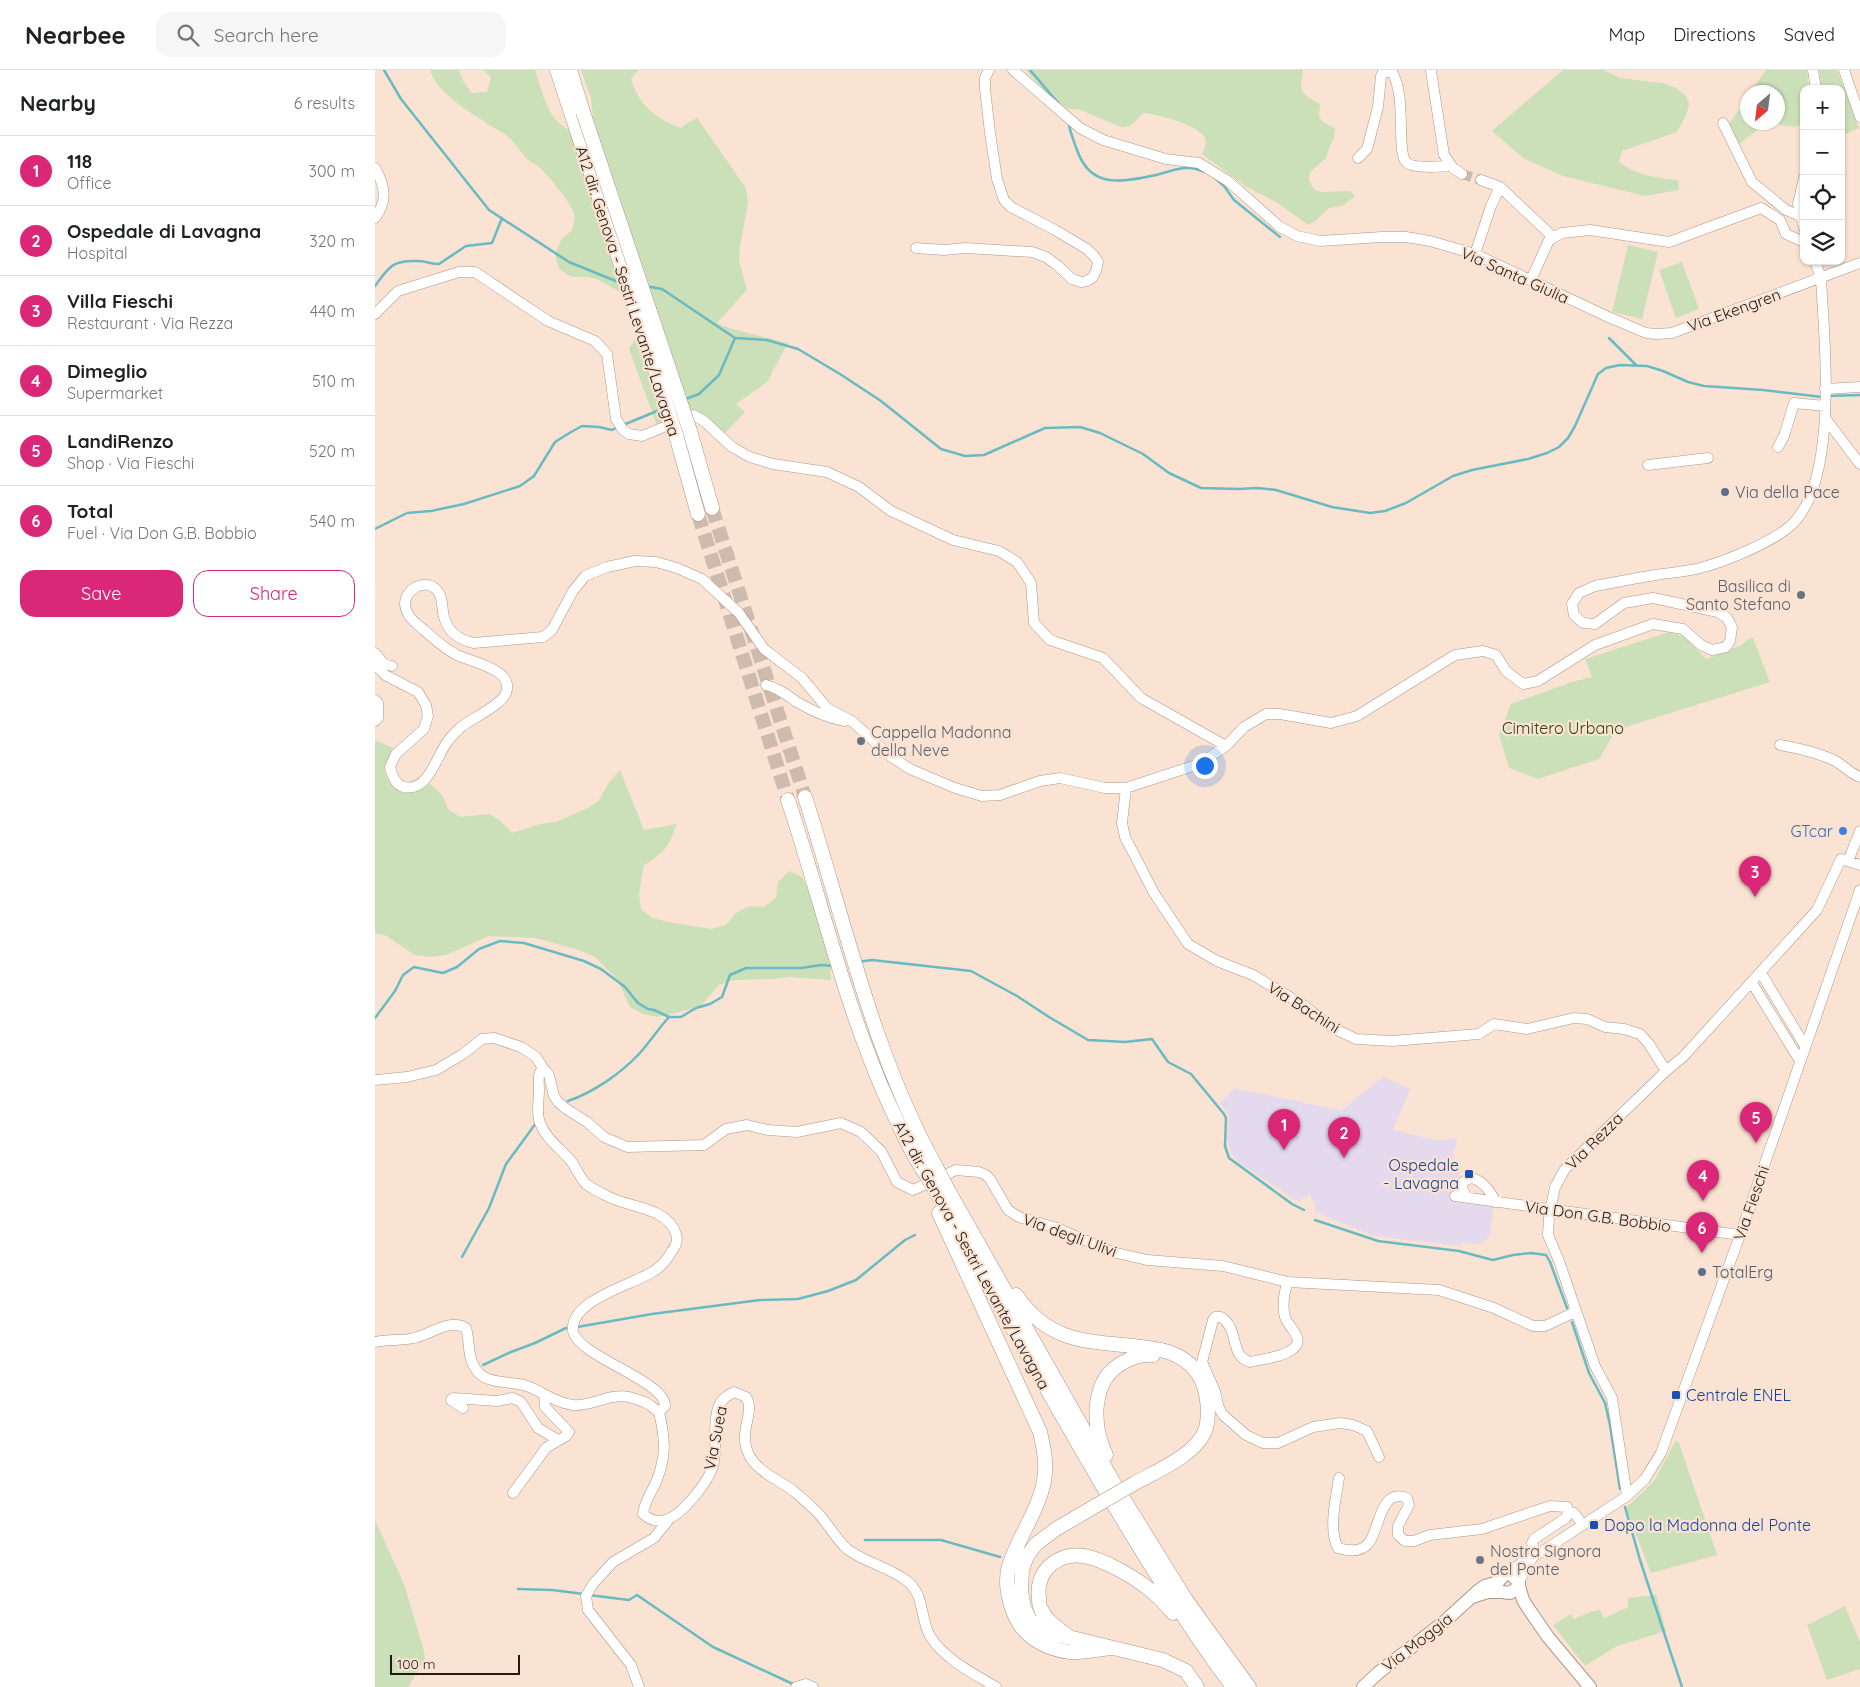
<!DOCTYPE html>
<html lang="en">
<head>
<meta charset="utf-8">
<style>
	:root { --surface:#fff; --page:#f6f6f6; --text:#202124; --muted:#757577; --line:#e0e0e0; --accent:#db2777 }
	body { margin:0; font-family:Quicksand,sans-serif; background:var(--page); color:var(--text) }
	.controls { position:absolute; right:15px; top:15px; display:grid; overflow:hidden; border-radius:10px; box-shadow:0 1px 4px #0004 }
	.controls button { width:45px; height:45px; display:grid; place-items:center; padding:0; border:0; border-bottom:1px solid var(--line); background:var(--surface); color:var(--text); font:25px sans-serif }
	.compass { position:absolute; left:1365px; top:15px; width:45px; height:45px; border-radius:50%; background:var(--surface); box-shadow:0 1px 4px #0004; rotate:208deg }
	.scale { position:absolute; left:15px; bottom:12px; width:130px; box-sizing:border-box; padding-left:5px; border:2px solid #221a14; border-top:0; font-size:14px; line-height:18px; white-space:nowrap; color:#221a14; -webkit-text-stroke:4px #fae3d3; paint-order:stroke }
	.you { position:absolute; left:829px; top:695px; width:18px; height:18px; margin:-12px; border:4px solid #fff; border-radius:50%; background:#1a73e8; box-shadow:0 0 0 8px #1a73e833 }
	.badge { display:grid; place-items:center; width:32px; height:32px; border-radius:50%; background:var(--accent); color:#fff; font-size:16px; font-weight:700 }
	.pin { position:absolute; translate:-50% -41px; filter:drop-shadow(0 1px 2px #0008) }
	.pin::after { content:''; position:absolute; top:26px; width:18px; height:15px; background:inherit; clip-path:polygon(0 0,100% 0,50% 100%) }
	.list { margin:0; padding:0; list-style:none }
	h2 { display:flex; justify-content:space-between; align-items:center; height:65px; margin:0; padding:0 20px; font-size:21px }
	h2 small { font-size:16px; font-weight:400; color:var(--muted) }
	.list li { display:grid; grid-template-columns:32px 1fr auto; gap:15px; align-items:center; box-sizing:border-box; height:70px; padding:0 20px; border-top:1px solid var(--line) }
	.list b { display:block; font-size:19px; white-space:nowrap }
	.list p { margin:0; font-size:16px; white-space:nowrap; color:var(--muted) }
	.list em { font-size:16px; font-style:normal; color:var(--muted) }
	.actions { display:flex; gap:10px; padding:15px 20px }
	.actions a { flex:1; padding:11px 0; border:1px solid var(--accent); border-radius:15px; text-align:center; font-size:18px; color:var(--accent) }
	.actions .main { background:var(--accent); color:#fff }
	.icon { flex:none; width:28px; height:28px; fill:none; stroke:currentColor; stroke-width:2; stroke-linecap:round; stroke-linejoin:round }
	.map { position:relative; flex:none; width:1485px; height:1617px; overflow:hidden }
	header { display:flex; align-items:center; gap:30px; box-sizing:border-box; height:70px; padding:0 25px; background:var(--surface); border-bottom:1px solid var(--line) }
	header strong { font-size:24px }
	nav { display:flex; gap:28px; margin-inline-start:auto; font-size:18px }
	.search { width:350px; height:45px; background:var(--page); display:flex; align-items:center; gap:12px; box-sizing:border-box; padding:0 18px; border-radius:15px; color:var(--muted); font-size:19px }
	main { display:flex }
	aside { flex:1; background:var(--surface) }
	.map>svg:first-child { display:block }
	.medical { fill:#e5d9ed }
	.green { fill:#cbe0b8 }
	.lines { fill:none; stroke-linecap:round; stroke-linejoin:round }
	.stream { stroke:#69bac2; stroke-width:2.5 }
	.minor-tunnel { stroke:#cfbbad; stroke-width:10; stroke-dasharray:10 5; stroke-linecap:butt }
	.highway-tunnel { stroke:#cfbbad; stroke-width:14; stroke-dasharray:14 7; stroke-linecap:butt }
	.minor-casing { stroke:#ab9687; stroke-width:11 }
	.major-casing { stroke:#ab9687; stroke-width:14 }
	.highway-casing { stroke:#ab9687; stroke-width:15 }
	.minor { stroke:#fff; stroke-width:10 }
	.major { stroke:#fff; stroke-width:12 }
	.highway { stroke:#fff; stroke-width:14 }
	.highway-bridge-casing { stroke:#ab9687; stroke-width:15; stroke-linecap:butt }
	.highway-bridge { stroke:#fff; stroke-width:14 }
	.service-dot { fill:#5c6f8a; stroke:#fae3d3; stroke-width:2 }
	.worship-dot { fill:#6b7280; stroke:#fae3d3; stroke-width:2 }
	.shop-dot { fill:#3f7fe0; stroke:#fae3d3; stroke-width:2 }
	.transit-dot { fill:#1a4fb4; stroke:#fae3d3; stroke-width:2 }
	.labels { text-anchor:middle; stroke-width:4.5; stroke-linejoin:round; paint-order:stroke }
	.street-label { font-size:16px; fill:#221a14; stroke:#fae3d3 }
	.service-label { font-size:16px; fill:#4e5e75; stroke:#fae3d3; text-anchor:start }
	.worship-label { font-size:16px; fill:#5b616d; stroke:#fae3d3; text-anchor:start }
	.park-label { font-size:16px; fill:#2c4409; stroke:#fae3d3 }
	.shop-label { font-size:16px; fill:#366cbe; stroke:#fae3d3; text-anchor:end }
	.transit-label { font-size:16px; fill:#164399; stroke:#fae3d3; text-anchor:start }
</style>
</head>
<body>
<header>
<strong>Nearbee</strong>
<div class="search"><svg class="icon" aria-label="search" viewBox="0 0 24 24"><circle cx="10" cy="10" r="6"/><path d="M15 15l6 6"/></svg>Search here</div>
<nav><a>Map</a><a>Directions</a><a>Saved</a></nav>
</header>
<main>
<aside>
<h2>Nearby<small>6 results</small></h2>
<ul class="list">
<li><span class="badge">1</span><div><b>118</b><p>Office</p></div><em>300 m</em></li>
<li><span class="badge">2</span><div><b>Ospedale di Lavagna</b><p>Hospital</p></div><em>320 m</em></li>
<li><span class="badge">3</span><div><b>Villa Fieschi</b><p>Restaurant · Via Rezza</p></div><em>440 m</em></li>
<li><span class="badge">4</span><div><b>Dimeglio</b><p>Supermarket</p></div><em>510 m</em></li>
<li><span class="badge">5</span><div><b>LandiRenzo</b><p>Shop · Via Fieschi</p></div><em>520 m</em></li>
<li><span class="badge">6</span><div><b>Total</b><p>Fuel · Via Don G.B. Bobbio</p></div><em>540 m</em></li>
</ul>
<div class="actions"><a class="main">Save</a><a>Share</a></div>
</aside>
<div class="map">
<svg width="1485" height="1617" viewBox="0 0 1485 1617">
	<rect width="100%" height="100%" fill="#fae3d3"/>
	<path class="medical" d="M1008,1007L1035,1019L1018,1060L1066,1071L1082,1067L1076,1098L1085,1100L1080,1130L1118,1137L1115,1164L1112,1169L1103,1174L1086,1173V1176L999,1166L940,1142V1134L935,1124L924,1132L863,1092L856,1083L852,1068L854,1046L845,1033L859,1018L964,1040L968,1039Z"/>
	<path class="green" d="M56,0H84L88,11L97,23L112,22L116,7L108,0H160C167,19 171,47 191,58C195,60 201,60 206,60L218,49L216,28L206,0H263L256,9C263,34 282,50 306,58L314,52L322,48L371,118L373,133L365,176L364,191L372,220C361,230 353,243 342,253L354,258L413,273L392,312L361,334L370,342L350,363L333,348L282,356L254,279L272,250L250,225L224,210L213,207H197L184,199L180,184L186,170L197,160C198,156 200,150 199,145C197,133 172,104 163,96C159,93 153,91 150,87C143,79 139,71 130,64C111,53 57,22 56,0Z
		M651,0H928C924,24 925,22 945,34L944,47L948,52L960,58L959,69L955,75L951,88L935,102L934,109L936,115L940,120L946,122L975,121L980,126L969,135L954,138L939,152L933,155L903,133L870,116L827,84C829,79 832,74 830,68C825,55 782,44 768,43C761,51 757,58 746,57L703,39C685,43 663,13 651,0Z
		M1188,0H1229L1245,8L1288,13L1301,18L1311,26L1314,34L1312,43L1302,62L1247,81L1244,92C1261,105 1281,108 1303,110L1304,120L1270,126L1188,106L1148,88L1117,61Z
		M1391,0H1432L1434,19H1429V52L1421,57L1391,53L1363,75L1354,54L1372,28V52H1402V22H1376Z
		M1444,0H1462L1484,58L1466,66V19H1447Z
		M1253,175L1283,182L1267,249L1237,242Z
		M1307,192L1324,239L1301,248L1284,200Z
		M1294,562L1310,567L1331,589L1367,575L1372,570L1378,568L1395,612L1241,660L1224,689L1163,709L1134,698L1124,665L1136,634L1197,612L1217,607L1210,589Z
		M0,670L22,680L9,697C14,725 33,725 55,714L67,725L73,739L85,747L115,744L127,752L137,763L165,754L181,752L215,737L224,730L233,714L245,700L269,760L302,754C293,777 291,782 269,795L264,824L266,839L278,848L293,852L337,859L351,855L361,843L374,836L389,837L401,828L403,812L414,801L427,807L434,820L455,889L456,910L414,907L399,909L358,910L344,915L325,937L283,947L268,944L255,937L242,909L220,887L204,880L160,868L114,866L71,885L56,887L40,885L11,866L0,863Z
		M1301,1370L1304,1373L1342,1485L1276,1503L1251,1438L1279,1411Z
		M0,1450L29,1514L49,1581L50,1589L33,1617H0Z
		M1281,1525L1291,1561L1242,1576L1210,1596L1178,1555L1196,1544L1199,1549L1215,1542L1225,1540L1229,1548L1253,1537V1528Z
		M1470,1536L1485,1572V1599L1452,1610L1432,1555Z"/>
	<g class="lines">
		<path class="stream" d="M9,0L26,29L114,140L194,192L248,214
			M655,0L684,34
			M694,54C695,63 699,71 702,80C715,117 743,113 776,106C794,103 811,92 829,102
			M840,108L849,116L859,130L905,167
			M0,216C14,197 17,190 43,191C50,191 56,194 64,194L91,176L117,173L127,148
			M270,216L287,219L360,268L392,270L423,279L465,304L506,331L566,379L590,386L609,385L670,358L705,357L725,363L768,384L794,403L826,418L864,419L882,418L901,420L957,437L995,443L1010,441L1031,433L1078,406L1097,400L1153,389L1172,383L1184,377L1193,368L1200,356L1223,304L1231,298L1245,295L1272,296L1288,301L1313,312L1329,316L1388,320L1447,327
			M1234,268L1261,295
			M1452,326L1485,325
			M308,330L324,324L344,305L360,268
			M248,355L287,339
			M0,459L32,443L56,441L89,434L145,416L159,406L180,372L196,362L207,356L224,357L237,360L243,357
			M483,892L497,890L596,901L642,926L674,947L713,970L750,972L777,969L793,992L816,1004L849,1044L851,1048L850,1076L854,1088L917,1134L929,1140
			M0,948L20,921L28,905L39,897L68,903L82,897L104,879L125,871L149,873L209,891L226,899L250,917L263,933L273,939L279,940L294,947H306L321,938L335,934L347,927L355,905L371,898H426L446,895L458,896
			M193,1031C219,1022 245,1004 264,984C275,972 283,959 294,947
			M940,1150L1003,1171L1084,1181L1110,1188L1118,1190L1138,1185L1156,1183L1171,1185L1175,1192L1192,1238
			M87,1187L114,1138L131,1094L161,1053
			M1197,1252L1214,1303L1230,1333L1235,1355L1245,1419
			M202,1257L277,1244L385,1230L423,1229L453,1221L481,1210L530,1170L540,1165
			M108,1295L136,1282L160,1273L191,1258
			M1250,1437L1265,1490L1307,1617
			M490,1470H566L625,1487
			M143,1519L177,1520L209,1524
			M214,1525L254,1530L262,1525L338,1577L420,1615"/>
		<path class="minor-tunnel" d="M1087,104L1106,110"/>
		<path class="highway-tunnel" d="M337,438L430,727
			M323,444L413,730"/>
		<g class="minor-casing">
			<path id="minor" d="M638,0L705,58L728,70L791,89L824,93L853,111L905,157L922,166L945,171L1007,167H1031L1055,171L1100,184L1231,246L1271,263L1281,264L1297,263L1485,193
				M1438,0L1441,19
				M1469,0L1485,47
				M1056,1L1069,85L1078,98L1087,104
				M1348,53L1377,112L1411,140L1425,146
				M983,88L992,79L1003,37L1006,6L1008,2H1017C1032,26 1021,81 1031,92C1037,99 1067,97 1076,95
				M0,98C10,115 13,131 0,148
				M1429,108L1423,134L1429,158
				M1106,110L1125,117L1178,167
				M541,178L569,180L590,178L657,182L671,187L682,195L697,209L706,212L712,211L717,208L721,201L723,192L720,187L712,179L680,160L636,137L629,130L622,109L615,63L610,19V8L614,0
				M1100,184L1116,136L1125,117
				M1156,210L1174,170L1187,163L1215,160L1294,172L1386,138L1405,150L1411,164L1429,172
				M0,244L23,221L84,202H100L173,251L220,271L232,284L241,349L248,360L254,364L267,366L318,345L329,351L357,377L375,387L398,394L452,402L484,417L516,441L578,470L624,481L642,492L656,513L659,553L675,570L728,588L766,628L851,676
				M1450,319L1485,317
				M1450,348L1485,394
				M1403,377L1409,366L1419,333L1450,336
				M1273,395L1333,388
				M0,583L9,594L17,596
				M0,594L10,605L43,622L51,635L53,646L49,659L21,684L15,697C17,705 20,715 29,717C54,722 61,686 73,671C76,666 82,661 86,657C96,649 128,634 131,623C140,599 96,592 82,585C70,579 59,569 49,560C43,555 36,550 33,544C20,522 54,502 65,525C68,532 67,540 69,547C73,563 85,570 99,573L168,567L177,560L198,521L210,506L232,497L260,491L281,492L302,498L327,509L364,543L389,579L427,608L452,638L478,652L514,685L535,699L580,718L607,726L625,725L665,711L685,708L730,718H751L824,694L851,676L869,657L891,644H905L956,653L982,646L1080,585L1108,581L1121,585L1131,601L1148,614L1163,611L1220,575L1278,554L1308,559L1326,575L1337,580L1351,577L1355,571L1357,557L1352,548L1343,542L1278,528L1249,533L1220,554L1208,553L1199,545L1197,534L1204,523L1220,516C1243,512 1265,507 1287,504C1301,502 1316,501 1329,497C1353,490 1395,473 1414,457C1465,415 1449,269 1446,208L1440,191
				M391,615C403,618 412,625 422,632C437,641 453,648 470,651
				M0,630L3,633V648L0,651
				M1405,675C1422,678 1446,683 1462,692C1470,697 1476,704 1485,707
				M751,718L747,753L750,767L779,823L813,874L842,891L878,905L928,935L958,958L981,969L1017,971L1104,964L1119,954L1152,959L1199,948L1212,949L1230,957L1249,959L1265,964L1274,974L1291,1001
				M1473,791L1485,761
				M1386,903L1430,976
				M1377,913L1425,991
				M0,1010L32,1007L61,1000L88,984L107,969L119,968L146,977L161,987L168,998
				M1080,1126L1365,1165
				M1091,1127L1086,1115L1089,1111L1096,1108C1107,1110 1116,1121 1120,1132
				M913,1212C909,1221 907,1237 910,1247C913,1258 935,1271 913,1282C902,1288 887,1289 875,1292C854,1286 865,1259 846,1247H840L838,1250L827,1292L840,1321L843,1336L848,1345L871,1365L888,1373H903L938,1357L965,1353L978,1355L992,1361L1004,1387
				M0,1272C13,1269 27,1271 39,1268C57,1264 74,1248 91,1258C95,1271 92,1286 100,1298C110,1316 136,1310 152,1316C168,1322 181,1333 198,1335C215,1337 234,1323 254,1327C261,1329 269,1331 275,1335C279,1338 280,1340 284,1342C290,1368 292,1386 281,1412C277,1422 269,1432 268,1444C274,1449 282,1453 290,1450C307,1446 333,1412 338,1396C343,1377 337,1357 343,1338C346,1329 352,1326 359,1322L371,1327C381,1343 362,1361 374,1385C384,1404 406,1410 421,1423C430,1431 441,1440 448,1449C456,1459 463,1471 472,1479C491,1493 514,1497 532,1511C550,1525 545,1549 555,1566C569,1589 599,1604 621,1617
				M88,1338L76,1330L78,1328L122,1331L138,1328L146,1332L163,1358L183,1370
				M284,1342L290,1336C291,1311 202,1286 198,1261C194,1230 260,1214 279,1201C287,1196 293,1188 297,1181C301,1176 303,1170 301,1164C292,1136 252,1138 230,1125C224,1122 216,1118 211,1114C206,1109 201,1098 196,1091C186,1079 171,1069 165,1053C161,1043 164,1031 164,1020C164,1012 162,1004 168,998L174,1005L179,1026L183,1032L190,1038L212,1052L229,1067L252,1077L329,1075L351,1059L372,1055L393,1060L422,1062L466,1053L486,1062L506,1081L522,1112L538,1120L581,1100L604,1102L611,1105L615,1109L633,1140L644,1147L682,1158L737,1182L772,1190L848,1196L913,1212L1064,1220L1119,1238L1158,1256H1170L1200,1242
				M964,1408C961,1428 953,1460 963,1478C973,1481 985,1483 993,1474C1005,1461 1004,1417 1032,1428L1034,1435L1023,1456V1465L1030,1471H1039L1055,1465L1107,1459L1175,1436L1192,1437L1193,1441L1199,1443L1208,1455
				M138,1423L171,1378L191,1366L194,1362L170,1337L169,1325
				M1252,1426L1237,1328L1220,1296L1184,1191L1173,1165L1174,1147L1180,1117L1190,1099L1291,1001L1308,987L1442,840L1466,789L1485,795
				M1161,1485L1157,1473L1159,1469L1191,1448L1193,1441
				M1134,1503L1146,1493L1168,1481L1252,1426L1270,1409L1286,1383L1365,1165L1485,820
				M1144,1512L1157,1488
				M264,1617L256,1595L213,1540L211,1526L218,1514L238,1492L279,1468L295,1448
				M421,1617L431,1614L438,1617"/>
		</g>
		<g class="major-casing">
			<path id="major" d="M1144,1516L1148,1530L1153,1538L1173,1567L1215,1617
				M988,1617L1003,1603L1069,1552L1103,1521L1110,1516L1123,1512L1128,1506L1134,1503L1144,1512L1142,1518L1135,1523L1127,1522H1113L1097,1527"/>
		</g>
		<g class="highway-casing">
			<path id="highway" d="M182,0L251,210
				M195,0L208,42
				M315,361L337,438
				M301,365L323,444
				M430,727C470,851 497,982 561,1097
				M413,730C447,832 470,938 515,1036C526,1059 535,1082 550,1103
				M573,1120L741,1417L811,1530L874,1617
				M562,1123C620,1226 676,1329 736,1430C774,1494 813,1557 858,1617
				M564,1143L665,1362C669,1379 672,1394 669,1411C663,1442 643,1467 634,1496C628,1517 637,1550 653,1564C664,1574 680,1580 695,1582C708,1583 724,1579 737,1578
				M641,1225C673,1271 707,1271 758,1276C770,1278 784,1278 796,1283C814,1290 827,1303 831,1324C833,1334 834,1347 831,1358C823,1384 782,1401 760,1413
				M731,1385C717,1356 715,1309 749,1292C758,1287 767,1284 778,1285
				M722,1435L681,1459L661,1474L652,1486L647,1500L646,1521L649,1538L655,1550L672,1563L693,1567L788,1590L811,1601L822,1617
				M693,1566C684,1559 671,1551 666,1539C664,1536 664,1531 664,1528C660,1501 683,1482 709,1486C728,1489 759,1507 774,1519C783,1526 791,1535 798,1543"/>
		</g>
		<use href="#minor" class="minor"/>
		<use href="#major" class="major"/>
		<use href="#highway" class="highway"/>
		<g class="highway-bridge-casing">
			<path id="highway-bridge" d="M208,42L315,361
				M251,210L301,365
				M561,1097L573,1120
				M550,1103L562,1123
				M722,1435L760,1413"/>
		</g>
		<use href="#highway-bridge" class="highway-bridge"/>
	</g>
	<g class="service-dot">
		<circle cx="1350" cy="422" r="5"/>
		<circle cx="1327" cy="1202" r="5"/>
	</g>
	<g class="worship-dot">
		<circle cx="1426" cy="525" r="5"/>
		<circle cx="486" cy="671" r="5"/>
		<circle cx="1105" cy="1490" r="5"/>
	</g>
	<circle class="shop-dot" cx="1468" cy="761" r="5"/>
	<g class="transit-dot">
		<rect x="1089" y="1099" width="10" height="10" rx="2.5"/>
		<rect x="1296" y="1320" width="10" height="10" rx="2.5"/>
		<rect x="1214" y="1450" width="10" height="10" rx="2.5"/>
	</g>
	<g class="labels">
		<g class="street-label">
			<text transform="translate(1140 205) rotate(24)" y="6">Via Santa Giulia</text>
			<text transform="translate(253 221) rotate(72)" y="6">A12 dir. Genova - Sestri Levante/Lavagna</text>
			<text transform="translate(1359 240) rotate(-20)" y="6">Via Ekengren</text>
			<text transform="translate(929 937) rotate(32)" y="6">Via Bachini</text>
			<text transform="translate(1219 1071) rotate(-45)" y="6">Via Rezza</text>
			<text transform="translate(1376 1133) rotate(-71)" y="6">Via Fieschi</text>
			<text transform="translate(1223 1146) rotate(8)" y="6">Via Don G.B. Bobbio</text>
			<text transform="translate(695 1165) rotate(20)" y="6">Via degli Ulivi</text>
			<text transform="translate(597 1185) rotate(61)" y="6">A12 dir. Genova - Sestri Levante/Lavagna</text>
			<text transform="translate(340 1368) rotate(-79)" y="6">Via Suea</text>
			<text transform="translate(1042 1572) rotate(-38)" y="6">Via Moggia</text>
		</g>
		<g class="service-label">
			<text x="1360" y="428">Via della Pace</text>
			<text x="1337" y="1208">TotalErg</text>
		</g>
		<g class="worship-label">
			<text x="1416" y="522" text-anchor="end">Basilica di<tspan x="1416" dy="18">Santo Stefano</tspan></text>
			<text x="496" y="668">Cappella Madonna<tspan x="496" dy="18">della Neve</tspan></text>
			<text x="1115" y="1487">Nostra Signora<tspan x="1115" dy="18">del Ponte</tspan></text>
		</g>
		<g class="park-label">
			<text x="1188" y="664">Cimitero Urbano</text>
		</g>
		<g class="shop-label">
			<text x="1458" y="767">GTcar</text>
		</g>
		<g class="transit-label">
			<text x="1084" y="1101" text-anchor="end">Ospedale<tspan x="1084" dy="18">- Lavagna</tspan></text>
			<text x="1311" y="1331">Centrale ENEL</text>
			<text x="1229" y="1461">Dopo la Madonna del Ponte</text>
		</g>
	</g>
</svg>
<div class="controls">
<button>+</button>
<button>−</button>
<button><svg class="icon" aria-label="locate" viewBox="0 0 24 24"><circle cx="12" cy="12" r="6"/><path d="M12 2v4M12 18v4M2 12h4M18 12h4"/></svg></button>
<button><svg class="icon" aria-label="layers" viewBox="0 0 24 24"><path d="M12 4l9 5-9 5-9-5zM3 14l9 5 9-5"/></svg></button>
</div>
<svg class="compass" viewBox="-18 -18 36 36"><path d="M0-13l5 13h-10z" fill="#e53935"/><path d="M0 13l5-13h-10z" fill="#757577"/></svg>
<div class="scale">100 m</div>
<div class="you"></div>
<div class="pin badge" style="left:909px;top:1080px">1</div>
<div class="pin badge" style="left:969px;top:1088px">2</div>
<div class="pin badge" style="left:1380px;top:827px">3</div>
<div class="pin badge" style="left:1328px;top:1131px">4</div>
<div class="pin badge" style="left:1381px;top:1073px">5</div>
<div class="pin badge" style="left:1327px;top:1183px">6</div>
</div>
</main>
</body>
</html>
